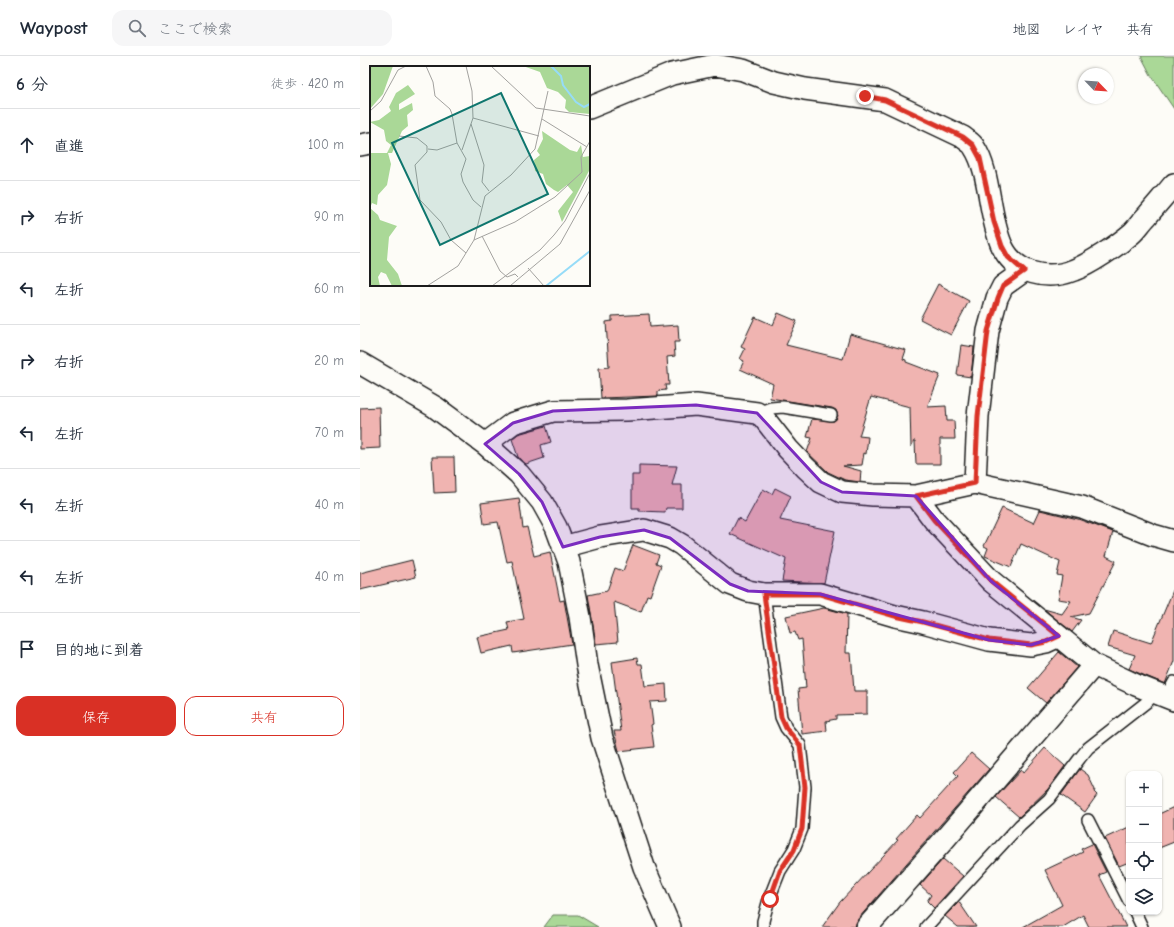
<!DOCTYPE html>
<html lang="ja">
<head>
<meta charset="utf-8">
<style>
	:root { --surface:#fff; --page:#f6f6f7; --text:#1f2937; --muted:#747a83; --line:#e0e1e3; --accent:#d93025 }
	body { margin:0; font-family:"Comic Neue","Klee One",sans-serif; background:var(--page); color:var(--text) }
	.controls { position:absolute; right:12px; bottom:12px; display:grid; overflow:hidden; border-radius:8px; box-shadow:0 1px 3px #0004 }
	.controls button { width:36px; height:36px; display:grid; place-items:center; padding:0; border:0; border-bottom:1px solid var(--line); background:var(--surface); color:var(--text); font:20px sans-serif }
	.compass { position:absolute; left:718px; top:12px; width:36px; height:36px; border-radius:50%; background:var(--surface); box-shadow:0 1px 3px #0004; rotate:115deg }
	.stop { position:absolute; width:12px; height:12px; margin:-9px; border:3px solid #d93025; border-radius:50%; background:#fff }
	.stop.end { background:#d93025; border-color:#fff; box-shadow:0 1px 4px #0008 }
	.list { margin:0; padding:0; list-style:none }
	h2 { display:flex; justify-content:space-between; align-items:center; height:52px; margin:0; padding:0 16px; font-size:17px }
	h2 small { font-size:13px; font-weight:400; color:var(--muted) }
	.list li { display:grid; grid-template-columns:26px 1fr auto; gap:12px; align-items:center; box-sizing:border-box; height:72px; padding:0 16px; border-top:1px solid var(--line) }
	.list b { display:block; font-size:15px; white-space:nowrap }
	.list em { font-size:13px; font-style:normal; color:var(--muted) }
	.actions { display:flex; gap:8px; padding:12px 16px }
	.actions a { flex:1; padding:9px 0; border:1px solid var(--accent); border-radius:12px; text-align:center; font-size:14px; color:var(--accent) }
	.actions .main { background:var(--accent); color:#fff }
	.icon { flex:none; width:22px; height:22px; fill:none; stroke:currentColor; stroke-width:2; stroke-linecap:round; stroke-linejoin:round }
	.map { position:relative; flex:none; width:814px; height:871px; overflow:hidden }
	header { display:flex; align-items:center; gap:24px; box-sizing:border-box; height:56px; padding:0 20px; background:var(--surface); border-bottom:1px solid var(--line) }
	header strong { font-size:19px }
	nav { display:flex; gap:22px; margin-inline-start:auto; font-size:14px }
	.search { width:280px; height:36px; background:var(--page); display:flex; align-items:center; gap:10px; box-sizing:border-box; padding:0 14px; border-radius:12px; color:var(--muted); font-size:15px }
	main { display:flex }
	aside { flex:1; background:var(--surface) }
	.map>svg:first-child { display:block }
	.green { fill:#aad897; stroke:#637a5a }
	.building { fill:#f0b4b1; stroke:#1c1c1c }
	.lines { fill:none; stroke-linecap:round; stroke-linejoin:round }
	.lane-casing { stroke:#1c1c1c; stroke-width:14 }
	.street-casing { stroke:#1c1c1c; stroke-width:24 }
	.lane { stroke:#fdfcf7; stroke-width:11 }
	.street { stroke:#fdfcf7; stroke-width:21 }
	.route { stroke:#d93025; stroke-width:5 }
	.marked { fill:#7b2cbf; fill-opacity:0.2; stroke:#7b2cbf; stroke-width:3; stroke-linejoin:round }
	.inset-river { fill:none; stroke:#96dcf8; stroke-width:2 }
	.inset-road { fill:none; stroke:#a3a29f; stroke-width:1 }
	.view { fill:#0f766e; fill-opacity:0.15; stroke:#0f766e; stroke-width:2 }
	.inset-edge { fill:none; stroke:#1c1c1c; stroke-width:2 }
</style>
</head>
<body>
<header>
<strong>Waypost</strong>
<div class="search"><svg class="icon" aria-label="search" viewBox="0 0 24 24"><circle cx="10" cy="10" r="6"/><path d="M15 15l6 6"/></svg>ここで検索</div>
<nav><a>地図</a><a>レイヤ</a><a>共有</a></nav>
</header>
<main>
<aside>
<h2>6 分<small>徒歩 · 420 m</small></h2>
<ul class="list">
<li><svg class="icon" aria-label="ahead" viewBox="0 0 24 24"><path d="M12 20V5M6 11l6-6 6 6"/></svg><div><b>直進</b></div><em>100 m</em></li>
<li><svg class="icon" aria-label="right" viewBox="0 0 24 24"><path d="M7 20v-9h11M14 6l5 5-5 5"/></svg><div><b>右折</b></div><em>90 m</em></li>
<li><svg class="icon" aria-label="left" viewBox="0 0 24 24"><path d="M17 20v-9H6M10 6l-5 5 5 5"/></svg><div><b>左折</b></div><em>60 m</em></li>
<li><svg class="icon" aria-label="right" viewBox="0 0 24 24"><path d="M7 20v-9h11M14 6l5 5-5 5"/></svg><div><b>右折</b></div><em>20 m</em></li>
<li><svg class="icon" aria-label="left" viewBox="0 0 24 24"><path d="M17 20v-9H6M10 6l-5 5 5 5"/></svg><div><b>左折</b></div><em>70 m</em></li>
<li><svg class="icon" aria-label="left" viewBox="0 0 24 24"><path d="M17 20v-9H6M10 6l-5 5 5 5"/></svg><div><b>左折</b></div><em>40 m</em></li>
<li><svg class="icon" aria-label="left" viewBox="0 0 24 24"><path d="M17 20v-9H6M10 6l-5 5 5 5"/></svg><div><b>左折</b></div><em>40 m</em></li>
<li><svg class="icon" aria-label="arrive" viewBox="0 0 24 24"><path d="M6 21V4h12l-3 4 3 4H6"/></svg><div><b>目的地に到着</b></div></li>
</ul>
<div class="actions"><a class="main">保存</a><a>共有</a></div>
</aside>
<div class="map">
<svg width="814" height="871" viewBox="0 0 814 871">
	<rect width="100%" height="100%" fill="#fdfcf7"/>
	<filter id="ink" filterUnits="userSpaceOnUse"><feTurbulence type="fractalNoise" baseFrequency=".025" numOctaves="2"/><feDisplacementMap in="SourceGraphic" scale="8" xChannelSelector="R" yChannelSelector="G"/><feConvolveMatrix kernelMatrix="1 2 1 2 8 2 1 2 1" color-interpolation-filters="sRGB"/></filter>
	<g filter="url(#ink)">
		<path class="green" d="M781,0H814V53L791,19Z
			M193,859H218L238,871H184Z"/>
		<path class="building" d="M578,228L609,245L591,279L560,263Z
			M418,257L437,265L426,289L483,303L490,278L546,294L543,303L546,304V306L580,319L567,351L586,350L587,365H594L595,383H580V408H556L555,385H554L551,391L550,351L511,341L499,380L508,381L506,398L504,397L502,409L483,410L501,415L500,426L485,424L468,416L447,396L452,382L447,381L452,363L474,365L478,360L476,354L472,352L410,342L413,328L380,313L384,305L380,303L385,293L381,291L395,261L413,269Z
			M289,258L290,271L318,269L319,286H314L315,300L307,301L309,329H305L306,334L298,335V340L241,342L239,312L249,311L246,266L252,265V260Z
			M601,289L614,291L611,321L597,319Z
			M19,351L20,392L0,393V352Z
			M186,370L191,386L181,389L184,402L166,408L158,401L152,383L158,378Z
			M72,401H94L95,436L74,437Z
			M279,409L317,410L312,429H322V452H306L305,456L279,455V452H272V419H279Z
			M415,432L431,440L420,464L475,475L464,527L422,525L426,503L370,478L378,462L385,466L403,433L412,438Z
			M159,442L163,472L167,471L174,500L190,496L200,545L204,544L212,588L153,597L152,590L121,597L117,581L149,574L147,566L164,563L152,505L147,506L138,466L124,468L121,447Z
			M642,452L674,467L680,454L718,463L753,476L746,500L756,505L729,557L711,561L721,564L712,576L684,553L702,558L711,545L698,543L702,520L697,519L700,506L661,488L651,511L625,500L628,492L624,490Z
			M273,489L299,499L296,507L301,509L290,540L287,539L281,556L254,546L258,586L236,588L228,539L247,535L255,512L263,515Z
			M52,504L56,521L0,534V517Z
			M814,532V605L805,628L769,613L775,599L748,591L753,575L791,587Z
			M464,552L487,558L486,597H491L494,635H507V658L476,659V663L466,665L467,675L442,678L438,633L446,632L442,583L438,584L435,576L430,577L426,560Z
			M699,596L717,611L686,647L668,632Z
			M277,602L278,608H282L285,630L306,628L307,645L290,646L293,668L291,669L294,691L259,695L254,675H261L252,606Z
			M685,692L705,710L688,733L659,761L636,741L661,714L663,717Z
			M611,697L629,713L498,863L495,871H462L480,846L538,784L536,783L557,759L560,762L598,720L594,716Z
			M720,713L728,719L735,734L734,736L737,739L725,756L701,739Z
			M814,751V786L799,792V758Z
			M769,771V806L759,810L745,782Z
			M732,788L746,816L739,819L766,871H729L723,859L703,871H663L702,849L685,814L723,796L721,793Z
			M583,803L603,820L574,852L567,845L571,839L560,829Z
			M599,846L616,871H598L585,860Z"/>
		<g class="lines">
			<g class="lane-casing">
				<path id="lane" d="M397,357L411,352L423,351L471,359
					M806,641L814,626
					M728,764L769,845
					M775,856L782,871
					M403,871V865L409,843L420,815L434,793L442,773L445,731L440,689L426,672L421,661L404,538
					M566,871L660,769L689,743L720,702L728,692L788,645L795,637"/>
			</g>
			<g class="street-casing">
				<path id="street" d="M229,52L312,18L355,9L383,14L414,26L445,33L525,44L603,81C606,84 612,87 614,91C631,117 628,159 642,190C655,218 687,225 714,214C730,208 758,189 771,178C777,173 781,166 787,160C796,149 805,139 814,128
					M0,89L11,87
					M0,307L75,351L125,388L159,418L182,446L196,471L209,506L220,561L227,609L242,682L284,811L310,871
					M125,388L153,367L193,355L267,354L336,349L397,357L403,361L428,393L446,412L461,426L482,436L513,439L556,440L615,427L722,451L793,479L814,485
					M615,427L618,360L628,275L637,242L643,230L664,215
					M556,440L574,464L631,525L734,609L776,629L814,644
					M203,491L240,481L284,474L310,482L322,489L370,528L388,535L404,538H460L535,560L563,566L629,584L671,589L686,586L699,580
					M507,871L583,785L734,609"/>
			</g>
			<use href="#lane" class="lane"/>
			<use href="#street" class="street"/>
		</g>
	</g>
	<g class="lines" filter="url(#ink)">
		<path class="route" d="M410,843L420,815L434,794L442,773L445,731L440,689L426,672L421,661L404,538H460L535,560L563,566L629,584L671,589L686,586L699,580L631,525L574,464L556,440L615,427L618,360L628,275L638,242L643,230L664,215L648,201L642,190L634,166L620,102L613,89L603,81L525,44L505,40"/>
	</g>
	<path class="marked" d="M336,349L397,357L461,426L482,436L556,440L631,525L699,580L671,589L629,584L460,538L388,535L370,528L310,482L284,474L240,481L203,491L182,446L159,418L125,388L153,367L193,355Z"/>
	<g transform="translate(10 10)">
		<rect width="220" height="220" fill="#fdfcf7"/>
		<path d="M0,0H23L13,28L0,43ZM153,0H220V48L199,46L195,42L196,34L188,26L177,22L170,6ZM38,19L45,28L29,38V44L42,37L43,44L37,49L38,60L32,65L22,87H18L21,98L17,119L8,129L7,139L2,137L0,142L8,149L10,154L27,160L19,171L17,194L28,208L32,220H22L16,208L11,206L8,211L10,220H0V87H17L21,79L16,75L14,64L0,56L9,54L21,45L19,41L26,27ZM172,65L200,84L207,86L211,79L213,91L220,90V103L192,156L188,145L203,126L197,119L188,126L184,124L176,118L173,108L165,105L164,94L170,89L167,85L173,73Z" fill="#aad897"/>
		<path class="inset-river" d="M181,0L191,10L193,19L206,36L214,41L220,38M176,220L220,185"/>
		<path class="inset-road" d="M56,0L63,16L65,30L80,43L82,48L87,77L96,93L91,108L93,116L103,134L111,141M121,0L166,42L220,50M0,45L11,35L28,4L36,0M103,52L169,70M172,53L217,81M101,58L114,99L112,116L119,125M29,70L47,72L57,80V86L45,99L50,134L71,156L81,174L96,187M58,83L67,84L87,77M92,84L103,52L102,25L96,0M112,170L130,205L137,211L145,208L148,211M104,174L145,156L185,131L212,106L211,91L220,75M158,202L174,220M57,220L88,200L104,174L115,130L141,109L165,83L178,25M122,220L170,184L184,169L195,155L220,107M140,220L190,178L220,124"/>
		<path class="view" d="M131,27L178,128L70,179L22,77Z"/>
		<rect width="220" height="220" class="inset-edge"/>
	</g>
</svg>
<div class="controls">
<button>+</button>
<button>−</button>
<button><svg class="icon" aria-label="locate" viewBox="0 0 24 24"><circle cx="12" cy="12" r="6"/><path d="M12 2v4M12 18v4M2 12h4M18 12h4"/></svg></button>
<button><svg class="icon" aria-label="layers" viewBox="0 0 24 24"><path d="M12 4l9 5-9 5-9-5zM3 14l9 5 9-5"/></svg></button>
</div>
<svg class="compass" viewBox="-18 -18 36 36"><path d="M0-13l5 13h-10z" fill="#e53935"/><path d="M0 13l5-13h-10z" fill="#747a83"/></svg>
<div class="stop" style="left:410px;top:843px"></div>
<div class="stop end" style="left:505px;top:40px"></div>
</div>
</main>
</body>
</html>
